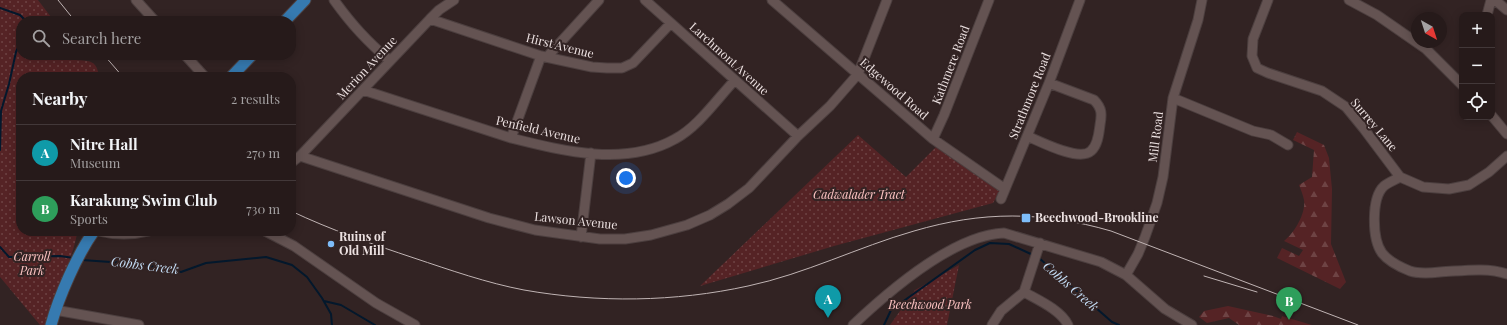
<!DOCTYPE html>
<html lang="en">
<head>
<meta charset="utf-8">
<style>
	:root { --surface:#261a1a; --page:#322727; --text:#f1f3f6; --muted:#a4a1a2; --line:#423839; --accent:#db2777 }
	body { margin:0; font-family:"Playfair Display",serif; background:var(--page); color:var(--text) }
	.controls { position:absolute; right:12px; top:12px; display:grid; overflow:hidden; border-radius:8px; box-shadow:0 2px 10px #0003 }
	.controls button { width:36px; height:36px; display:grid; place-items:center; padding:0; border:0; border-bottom:1px solid var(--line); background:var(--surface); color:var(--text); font:20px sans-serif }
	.compass { position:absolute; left:1411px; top:12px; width:36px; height:36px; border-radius:50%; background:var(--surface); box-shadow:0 2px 10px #0003; rotate:141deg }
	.you { position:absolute; left:626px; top:178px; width:14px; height:14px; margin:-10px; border:3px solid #fff; border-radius:50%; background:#1a73e8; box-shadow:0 0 0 6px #1a73e833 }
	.badge { display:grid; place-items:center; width:26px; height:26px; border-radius:50%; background:var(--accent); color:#fff; font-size:13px; font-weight:700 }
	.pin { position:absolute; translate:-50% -33px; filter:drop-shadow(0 1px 2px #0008) }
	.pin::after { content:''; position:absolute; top:21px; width:14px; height:12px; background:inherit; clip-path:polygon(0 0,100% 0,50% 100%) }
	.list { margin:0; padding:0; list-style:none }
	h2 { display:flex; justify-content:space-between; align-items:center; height:52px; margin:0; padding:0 16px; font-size:17px }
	h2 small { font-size:13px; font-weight:400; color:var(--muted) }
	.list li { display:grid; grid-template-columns:26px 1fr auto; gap:12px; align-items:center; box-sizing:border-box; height:56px; padding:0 16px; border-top:1px solid var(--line) }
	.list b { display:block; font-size:15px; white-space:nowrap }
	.list p { margin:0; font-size:13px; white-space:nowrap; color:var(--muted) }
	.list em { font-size:13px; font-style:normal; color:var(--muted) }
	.icon { flex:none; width:22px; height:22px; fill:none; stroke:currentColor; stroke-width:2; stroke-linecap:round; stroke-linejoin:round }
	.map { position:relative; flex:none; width:1507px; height:325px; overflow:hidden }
	.search { position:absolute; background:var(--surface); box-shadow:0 2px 10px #0003; left:16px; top:16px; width:280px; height:44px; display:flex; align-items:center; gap:10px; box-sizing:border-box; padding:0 14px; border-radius:16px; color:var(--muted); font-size:15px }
	.panel { position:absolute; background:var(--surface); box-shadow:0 2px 10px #0003; left:16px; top:72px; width:280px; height:164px; border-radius:16px }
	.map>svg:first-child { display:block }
	.green { fill:#552325 }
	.forest { fill:url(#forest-firs) }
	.park { fill:url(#park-dots) }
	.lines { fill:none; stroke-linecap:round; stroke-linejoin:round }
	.stream { stroke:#03182c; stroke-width:2 }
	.minor-casing { stroke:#4c3f3f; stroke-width:11 }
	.major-casing { stroke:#4c3f3f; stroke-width:13 }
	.minor { stroke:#645352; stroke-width:9 }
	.major { stroke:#367ab0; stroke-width:11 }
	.tram { stroke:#c0b4b4; stroke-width:1 }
	.poi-dot { fill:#7ebdf9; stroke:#322323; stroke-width:1.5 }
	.labels { text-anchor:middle; stroke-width:4; stroke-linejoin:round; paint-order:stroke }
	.street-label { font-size:12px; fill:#ece1e1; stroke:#322323 }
	.park-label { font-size:12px; font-style:italic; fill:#fdc3c2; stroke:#322323 }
	.poi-label { font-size:12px; font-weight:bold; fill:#ece1e1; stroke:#322323; text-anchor:start }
	.water-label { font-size:13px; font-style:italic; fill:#c4ddf6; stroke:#322323 }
</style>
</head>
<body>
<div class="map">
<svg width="1507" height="325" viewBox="0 0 1507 325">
	<defs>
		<pattern id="forest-firs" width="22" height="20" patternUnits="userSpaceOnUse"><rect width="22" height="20" fill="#552325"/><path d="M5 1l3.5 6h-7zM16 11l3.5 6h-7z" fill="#6e4344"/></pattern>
		<pattern id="park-dots" width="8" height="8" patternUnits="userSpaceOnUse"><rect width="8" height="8" fill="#552325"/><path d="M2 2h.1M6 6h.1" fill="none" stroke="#6e4344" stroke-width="1.8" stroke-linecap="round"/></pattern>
	</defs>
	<rect width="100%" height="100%" fill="#322323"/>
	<path class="green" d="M1282,316L1312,325H1279Z"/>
	<path class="forest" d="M1297,132L1324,145L1329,158L1332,189L1331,244L1346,282L1340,289L1277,258L1282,248L1299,256L1303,250L1284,241C1294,233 1306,214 1304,200C1303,195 1301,190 1299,185L1312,177L1314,150L1293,140Z
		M1228,306L1273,316L1297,325H1239L1229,318L1207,323L1199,317L1204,311Z"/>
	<path class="park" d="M0,0H38L51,17L53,21H21V55H71L76,60C90,61 97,60 99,77H21V185L18,207L21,208V231H73L77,234C71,265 54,294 45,325H40L0,277Z
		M858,135L906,177L937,146L1001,189L993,203L834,246L700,286Z
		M959,265L947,325H890L915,290Z"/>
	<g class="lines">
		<path class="stream" d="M0,8L20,15L26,21
			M0,150L1,111L9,84L16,52L21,40
			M0,247L9,257L60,256L74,258
			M1039,258L1112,322L1119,325
			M82,260L139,264L181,272L206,263L266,257L292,265L307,277L322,298L331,314L332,325
			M324,301L341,305L375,325
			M884,325L891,310L975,250L990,243L1009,244L1033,255"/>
		<g class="minor-casing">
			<path id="minor" d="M136,0L155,21
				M334,0C352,25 367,41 390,61
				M645,0L798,136
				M772,0L933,139L1005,189
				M1268,0L1253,39L1252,56L1257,68L1268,73L1322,91L1346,107L1364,129L1400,177L1423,187L1449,189L1469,185L1489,172L1507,156
				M1349,0L1377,15L1426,49L1462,85
				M1495,0L1507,10
				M1487,15L1491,0
				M430,19L541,56L592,67L607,68H622L633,63L671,23
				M185,55L205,77
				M547,57L599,0
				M363,90L511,138C563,151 625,167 675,139C698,127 717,99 735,80
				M1173,98L1253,131L1271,135L1288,145
				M1492,116L1507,134
				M1027,136C1041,142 1079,162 1091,151C1098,145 1099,133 1100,125C1102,114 1102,108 1094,100L1049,83
				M511,138L541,56
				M933,139L944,115L989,0
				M300,156L430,19L439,10L454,0
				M291,163L300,156L489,218L535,230L600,239H625L651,235L687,225L710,215L728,204L749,188L798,136L830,106L858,74L887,0
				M1400,177C1395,180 1389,182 1384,186C1371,198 1372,239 1382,253C1389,262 1400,267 1410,271C1419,274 1431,273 1440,272C1462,271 1486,267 1507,274
				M1001,199L1049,83L1080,0
				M98,231C115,235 133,235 149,231
				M265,231L294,246L376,303L415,325
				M581,237L591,153
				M1126,275L1138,254L1145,237L1157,203L1163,177L1173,98L1198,20L1202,0
				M1024,292C1038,300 1061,310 1068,325
				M1024,292L1040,243
				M55,310L139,325
				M853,325C889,291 953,235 1004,233L1101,262L1126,275L1165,309L1192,325
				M992,325L1001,311L1024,292"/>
		</g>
		<g class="major-casing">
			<path id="major" d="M285,21L305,0
				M231,77L252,55
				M51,325C59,296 77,255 94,231"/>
		</g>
		<use href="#minor" class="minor"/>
		<use href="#major" class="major"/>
		<path class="tram" d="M58,0L75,21
			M104,55L123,77
			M291,211C331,230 372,244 414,258C450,270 487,283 524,290C598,303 675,302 748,286C805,274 858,247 914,231C982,211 1042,211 1111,231L1358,325
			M1204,276L1257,292"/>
	</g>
	<g class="poi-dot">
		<rect x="1021" y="213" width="10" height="10" rx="2"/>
		<circle cx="331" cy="244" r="4"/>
	</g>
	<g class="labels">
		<g class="street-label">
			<text transform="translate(560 46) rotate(14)" y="4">Hirst Avenue</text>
			<text transform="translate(729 59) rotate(42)" y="4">Larchmont Avenue</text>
			<text transform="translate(951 65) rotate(-69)" y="4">Kathmere Road</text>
			<text transform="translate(367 68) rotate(-47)" y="4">Merion Avenue</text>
			<text transform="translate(894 89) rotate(41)" y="4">Edgewood Road</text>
			<text transform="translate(1030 96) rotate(-68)" y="4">Strathmore Road</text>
			<text transform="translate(1374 125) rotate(50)" y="4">Surrey Lane</text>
			<text transform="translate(538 130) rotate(13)" y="4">Penfield Avenue</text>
			<text transform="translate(1156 137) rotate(-83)" y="4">Mill Road</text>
			<text transform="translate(576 221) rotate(6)" y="4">Lawson Avenue</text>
		</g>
		<g class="park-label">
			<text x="859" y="199">Cadwalader Tract</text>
			<text x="32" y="261">Carroll<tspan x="32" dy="14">Park</tspan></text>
			<text x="930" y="309">Beechwood Park</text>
		</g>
		<g class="poi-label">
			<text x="1035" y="222">Beechwood-Brookline</text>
			<text x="339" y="241">Ruins of<tspan x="339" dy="14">Old Mill</tspan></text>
		</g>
		<g class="water-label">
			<text transform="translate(145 265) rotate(7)" y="5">Cobbs Creek</text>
			<text transform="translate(1071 286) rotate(41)" y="5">Cobbs Creek</text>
		</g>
	</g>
</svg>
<div class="controls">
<button>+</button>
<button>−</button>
<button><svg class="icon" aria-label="locate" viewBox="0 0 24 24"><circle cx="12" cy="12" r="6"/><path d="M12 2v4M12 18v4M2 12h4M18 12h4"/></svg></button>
</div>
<svg class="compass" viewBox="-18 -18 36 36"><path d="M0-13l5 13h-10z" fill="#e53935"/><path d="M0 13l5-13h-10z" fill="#a4a1a2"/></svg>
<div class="you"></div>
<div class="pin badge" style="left:828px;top:318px;background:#0f9aa8">A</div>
<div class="pin badge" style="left:1289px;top:320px;background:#2e9e5b">B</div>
<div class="search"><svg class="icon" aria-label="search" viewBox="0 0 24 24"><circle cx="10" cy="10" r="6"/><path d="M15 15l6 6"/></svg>Search here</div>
<section class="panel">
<h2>Nearby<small>2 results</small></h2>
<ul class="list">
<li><span class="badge" style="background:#0f9aa8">A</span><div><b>Nitre Hall</b><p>Museum</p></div><em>270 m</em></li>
<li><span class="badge" style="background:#2e9e5b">B</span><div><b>Karakung Swim Club</b><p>Sports</p></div><em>730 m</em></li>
</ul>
</section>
</div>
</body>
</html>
